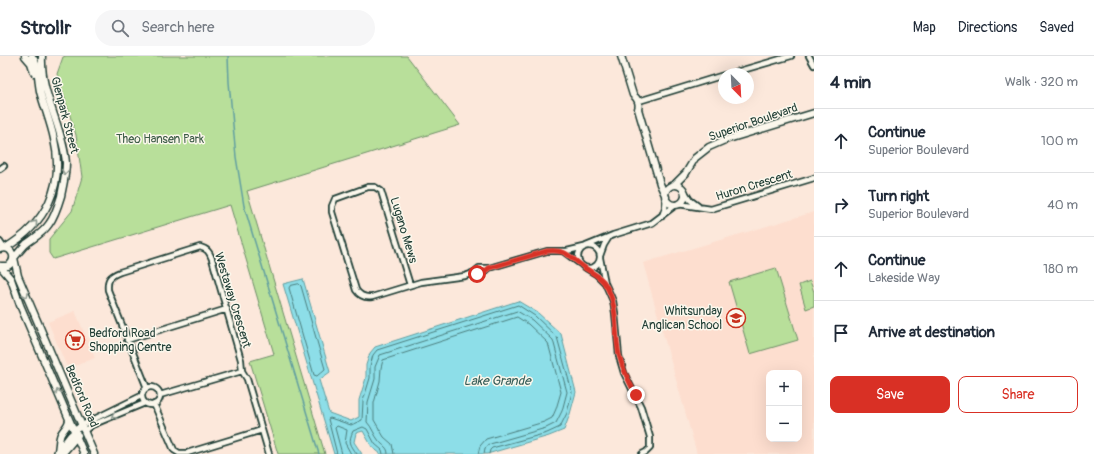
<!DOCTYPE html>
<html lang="en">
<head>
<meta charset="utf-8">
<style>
	:root { --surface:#fff; --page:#f6f6f7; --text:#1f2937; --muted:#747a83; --line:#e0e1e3; --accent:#d93025 }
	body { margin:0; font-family:Pangolin,sans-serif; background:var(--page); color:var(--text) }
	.controls { position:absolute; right:12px; bottom:12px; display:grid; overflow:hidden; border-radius:8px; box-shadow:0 4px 16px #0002 }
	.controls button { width:36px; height:36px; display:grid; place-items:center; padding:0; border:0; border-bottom:1px solid var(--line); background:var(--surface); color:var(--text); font:20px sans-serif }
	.compass { position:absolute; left:718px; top:12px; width:36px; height:36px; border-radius:50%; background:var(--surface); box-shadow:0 4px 16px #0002; rotate:156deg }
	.stop { position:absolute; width:12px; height:12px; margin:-9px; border:3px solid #d93025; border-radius:50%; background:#fff }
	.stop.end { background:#d93025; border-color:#fff; box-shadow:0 1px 4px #0008 }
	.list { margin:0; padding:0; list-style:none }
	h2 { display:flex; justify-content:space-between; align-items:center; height:52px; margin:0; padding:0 16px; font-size:17px }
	h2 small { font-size:13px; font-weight:400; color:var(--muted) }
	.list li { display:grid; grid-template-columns:26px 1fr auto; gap:12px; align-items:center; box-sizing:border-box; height:64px; padding:0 16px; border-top:1px solid var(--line) }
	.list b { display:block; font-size:15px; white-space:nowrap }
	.list p { margin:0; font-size:13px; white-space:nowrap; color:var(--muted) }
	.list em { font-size:13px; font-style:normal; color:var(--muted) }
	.actions { display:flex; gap:8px; padding:12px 16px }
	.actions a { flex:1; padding:9px 0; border:1px solid var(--accent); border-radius:8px; text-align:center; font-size:14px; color:var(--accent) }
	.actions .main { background:var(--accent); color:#fff }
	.icon { flex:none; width:22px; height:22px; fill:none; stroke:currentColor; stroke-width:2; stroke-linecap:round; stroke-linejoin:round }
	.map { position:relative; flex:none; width:814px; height:398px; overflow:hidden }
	header { display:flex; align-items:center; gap:24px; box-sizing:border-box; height:56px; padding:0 20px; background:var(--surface); border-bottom:1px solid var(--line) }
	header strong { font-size:19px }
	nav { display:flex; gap:22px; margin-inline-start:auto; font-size:14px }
	.search { width:280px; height:36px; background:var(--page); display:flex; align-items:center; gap:10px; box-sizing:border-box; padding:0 14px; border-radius:22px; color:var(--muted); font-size:15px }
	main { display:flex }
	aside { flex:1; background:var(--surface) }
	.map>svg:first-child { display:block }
	.built { fill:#fddecf; fill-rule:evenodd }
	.green { fill:#b8df9a; stroke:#6c8e67 }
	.water { fill:#8ddee8; stroke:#619ea0 }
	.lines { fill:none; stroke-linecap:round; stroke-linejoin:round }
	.shore { stroke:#4b7d7c; stroke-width:1 }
	.stream { stroke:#619ea0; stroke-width:1.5 }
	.street-casing { stroke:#1f3d34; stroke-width:8 }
	.secondary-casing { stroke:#1f3d34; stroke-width:9 }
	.street { stroke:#fbf7ec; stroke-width:4.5 }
	.secondary { stroke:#fbf7ec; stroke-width:6 }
	.oneway { stroke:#8d9a90 }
	.route { stroke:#d93025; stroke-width:5 }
	.labels { text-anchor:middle; stroke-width:3; stroke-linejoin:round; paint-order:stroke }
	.street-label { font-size:12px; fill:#1f3d34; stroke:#fbf7ec }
	.park-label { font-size:12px; fill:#3e5d48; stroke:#fbf7ec }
	.poi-label { font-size:12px; fill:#1f3d34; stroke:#fbf7ec; text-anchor:end }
	.water-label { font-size:13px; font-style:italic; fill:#355d58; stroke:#fbf7ec }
</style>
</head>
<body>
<header>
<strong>Strollr</strong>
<div class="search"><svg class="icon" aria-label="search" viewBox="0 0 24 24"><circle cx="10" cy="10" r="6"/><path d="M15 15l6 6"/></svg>Search here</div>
<nav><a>Map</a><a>Directions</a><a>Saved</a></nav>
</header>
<main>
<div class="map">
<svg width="814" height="398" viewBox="0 0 814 398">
	<rect width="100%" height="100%" fill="#fce8db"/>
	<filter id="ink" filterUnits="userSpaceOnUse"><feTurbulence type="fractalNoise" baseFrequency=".025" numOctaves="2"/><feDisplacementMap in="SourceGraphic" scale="8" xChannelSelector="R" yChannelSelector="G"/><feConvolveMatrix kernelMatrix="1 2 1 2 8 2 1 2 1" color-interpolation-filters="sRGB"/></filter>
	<g filter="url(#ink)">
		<path class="built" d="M814,156V398H697L643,207ZM769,317H799V383H769Z
			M75,255L95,302L70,312L66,309L48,266Z"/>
		<path class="green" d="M66,0H407L460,69L247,135L325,398H278L250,305L274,298L230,149L53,203L49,197V183L72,155L82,121L76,79L57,18L63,1Z
			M776,212L798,284L750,298L729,226Z
			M810,225L814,236V250L806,253L799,229Z"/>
		<path class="water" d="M303,223L330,316L319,324L329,357L351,365L359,361V344L366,322V309L370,297L375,291L518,245L538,257L561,278L576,336L570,358L564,374L549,380L487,398H381L372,391L363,375L356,377L354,386L362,398H334L283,228Z"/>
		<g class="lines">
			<path class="shore" d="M299,228L301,230L325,313L317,320L314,319L289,232L290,230Z
				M337,398L328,363L330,362L351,369L362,364L363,345L370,322V310L373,299L377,294L518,249L535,260L557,281L572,336L567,357L560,371L547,377L492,392L490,394L489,398
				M342,398L335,372L337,370L347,374L345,387L351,398
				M357,398C350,388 348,386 353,375L363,371L367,373L375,388L382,394L383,398
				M388,398C388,391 383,390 379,385C374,379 372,371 367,366L368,346L375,323V311L380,299L517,255L532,264L553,284L567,336L562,355L556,367L546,372L490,388L485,392L484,398
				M394,398L392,388L384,381L374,364V347L380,325L381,312L383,304L517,261L528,268L548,287L561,336L556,353L552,362L544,366L486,383L480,390L478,398"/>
			<path class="stream" d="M228,0L229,26L236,101L244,150L319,398"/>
			<g class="street-casing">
				<path id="street" d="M809,0L814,9
					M729,18L791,0
					M639,45L724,19
					M0,113L4,110
					M685,136L690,144L698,150
					M678,148L711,153L814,122
					M662,160L665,152L666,141
					M0,186L4,192
					M578 201a11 11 0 1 1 22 0a11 11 0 1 1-22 0Z
					M586,190L613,179L652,167L677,148
					M563,195L579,207
					M600,200L604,189L609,181
					M600,202L605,227L613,245L615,257L619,300L624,317L641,351L650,381V392L646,396L642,398
					M586,212L596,218L604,226
					M472,217L481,219L489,212
					M410,229L381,135L375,131H368L335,143L332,150V156L356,234C360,240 365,242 372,241L421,226L465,220L473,217L479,212H489L547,195H567L584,191
					M127,284L227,253
					M142 340a9 9 0 1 1 18 0a9 9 0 1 1-18 0Z
					M147,332L108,234C107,223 110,220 120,216L200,191C207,193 209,195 212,203L241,304L242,315L247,323L269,398
					M160,339L242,315
					M154,348L174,394L179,397H187L262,374
					M82,369L141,340
					M84,375L92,369L145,347"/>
			</g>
			<g class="secondary-casing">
				<path id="secondary" d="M25,0L31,7L34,17
					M621,0L633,39C638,43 640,47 638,53L660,128L666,141
					M674,129L686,117L695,102L709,91L725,84L814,57
					M665 139a10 10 0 1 1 20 0a10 10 0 1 1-20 0Z
					M5,192C46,168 65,130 54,83C51,68 45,53 41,39C37,27 40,10 32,0
					M0,193C12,189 18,203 8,210H0
					M14,202C18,197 22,192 26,188C34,182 43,177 49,168C55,160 58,150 61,140C63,130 66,118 66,107C63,70 40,38 42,0
					M14,202L18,220L94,398
					M0,210L11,223L20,249L84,398
					M60,393L70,380L82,369
					M57,398C60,391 58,384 61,378C64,372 69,370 69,363
					M62,398L78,379"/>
			</g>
			<use href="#street" class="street"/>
			<use href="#secondary" class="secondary"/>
		</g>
		<defs><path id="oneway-chevron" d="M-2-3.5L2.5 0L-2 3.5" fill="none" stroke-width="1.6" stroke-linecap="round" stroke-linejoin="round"/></defs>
		<g class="oneway">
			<use href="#oneway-chevron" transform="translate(65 116) rotate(95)"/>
			<use href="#oneway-chevron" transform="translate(35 167) rotate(-48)"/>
			<use href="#oneway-chevron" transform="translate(26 239) rotate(67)"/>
			<use href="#oneway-chevron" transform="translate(58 336) rotate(-113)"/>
			<use href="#oneway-chevron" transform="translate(114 360) rotate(157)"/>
		</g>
	</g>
	<g class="lines" filter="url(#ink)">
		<path class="route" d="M477,218H482L489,212L547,195C565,193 568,199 581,209C589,216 600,219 605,228C619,249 614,276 619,299C623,314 629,326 636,339"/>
	</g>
	<defs>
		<g id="school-ring" transform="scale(1)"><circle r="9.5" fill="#fbf7ec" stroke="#c8321e" stroke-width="1.5"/><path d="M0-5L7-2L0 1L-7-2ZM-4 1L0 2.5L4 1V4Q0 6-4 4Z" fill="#c8321e"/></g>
		<g id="supermarket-ring" transform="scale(1)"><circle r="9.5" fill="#fbf7ec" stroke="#c8321e" stroke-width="1.5"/><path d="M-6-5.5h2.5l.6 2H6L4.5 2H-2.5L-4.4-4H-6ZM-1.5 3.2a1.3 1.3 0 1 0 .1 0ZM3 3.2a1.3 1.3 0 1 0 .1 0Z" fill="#c8321e"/></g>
	</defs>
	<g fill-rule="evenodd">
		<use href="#school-ring" x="736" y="262"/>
		<use href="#supermarket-ring" x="75" y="284"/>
	</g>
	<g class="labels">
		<g class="street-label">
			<text transform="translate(65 59) rotate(75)" y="4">Glenpark Street</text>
			<text transform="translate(753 66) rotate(-19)" y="4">Superior Boulevard</text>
			<text transform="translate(754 129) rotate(-17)" y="4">Huron Crescent</text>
			<text transform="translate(404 174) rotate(73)" y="4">Lugano Mews</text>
			<text transform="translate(233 244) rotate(73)" y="4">Westaway Crescent</text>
			<text transform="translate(82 340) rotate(67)" y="4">Bedford Road</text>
		</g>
		<g class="park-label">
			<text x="160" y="87">Theo Hansen Park</text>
		</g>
		<g class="poi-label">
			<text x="722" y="259">Whitsunday<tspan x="722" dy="14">Anglican School</tspan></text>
			<text x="89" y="281" text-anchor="start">Bedford Road<tspan x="89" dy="14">Shopping Centre</tspan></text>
		</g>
		<g class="water-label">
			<text x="497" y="329">Lake Grande</text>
		</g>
	</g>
</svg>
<div class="controls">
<button>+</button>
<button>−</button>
</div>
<svg class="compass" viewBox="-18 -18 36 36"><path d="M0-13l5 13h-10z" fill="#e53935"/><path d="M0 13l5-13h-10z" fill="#747a83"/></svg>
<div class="stop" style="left:477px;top:218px"></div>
<div class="stop end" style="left:636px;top:339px"></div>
</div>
<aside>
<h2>4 min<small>Walk · 320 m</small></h2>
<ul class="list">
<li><svg class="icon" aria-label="ahead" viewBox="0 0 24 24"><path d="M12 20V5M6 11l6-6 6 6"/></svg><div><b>Continue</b><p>Superior Boulevard</p></div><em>100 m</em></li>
<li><svg class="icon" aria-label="right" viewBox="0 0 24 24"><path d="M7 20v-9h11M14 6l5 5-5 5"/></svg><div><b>Turn right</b><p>Superior Boulevard</p></div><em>40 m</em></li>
<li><svg class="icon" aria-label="ahead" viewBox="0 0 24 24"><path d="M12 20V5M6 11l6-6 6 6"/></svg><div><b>Continue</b><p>Lakeside Way</p></div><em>180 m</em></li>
<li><svg class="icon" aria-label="arrive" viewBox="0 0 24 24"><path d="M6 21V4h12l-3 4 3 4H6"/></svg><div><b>Arrive at destination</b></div></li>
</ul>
<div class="actions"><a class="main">Save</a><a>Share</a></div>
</aside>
</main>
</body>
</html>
